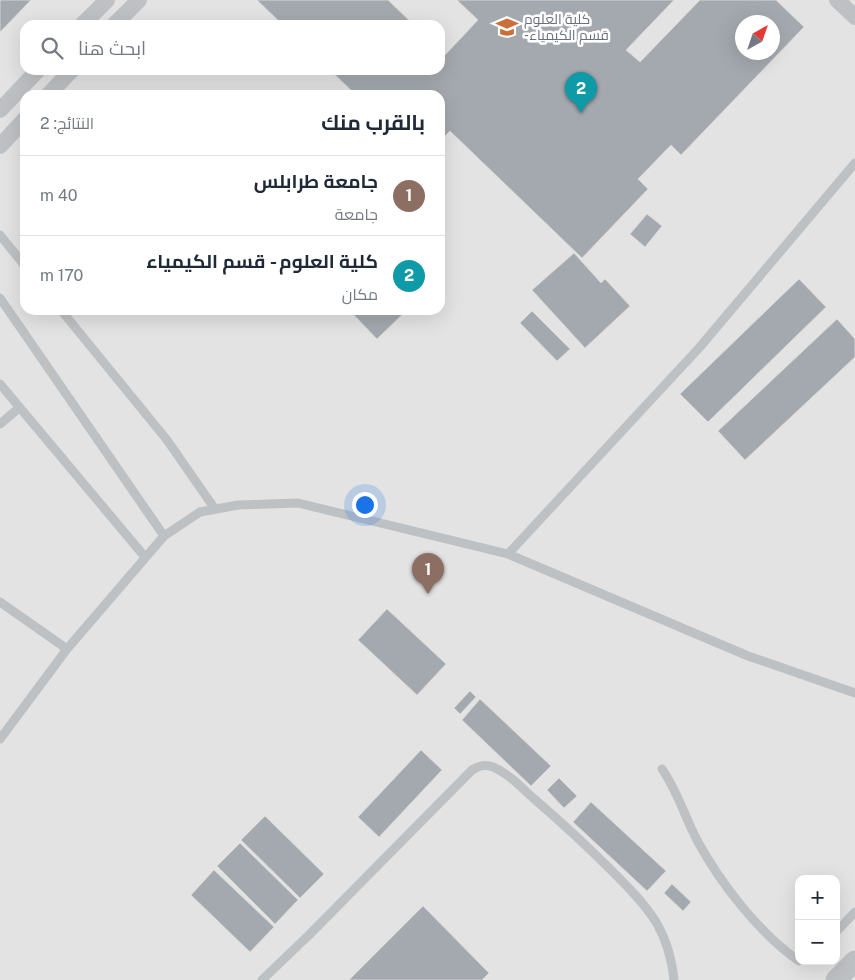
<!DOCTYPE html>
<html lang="ar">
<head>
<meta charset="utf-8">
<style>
	:root { --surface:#fff; --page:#f6f6f7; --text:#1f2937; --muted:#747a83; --line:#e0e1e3; --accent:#db2777 }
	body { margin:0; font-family:"Public Sans",Cairo,sans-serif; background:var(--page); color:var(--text); direction:rtl }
	.controls { position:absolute; right:15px; bottom:15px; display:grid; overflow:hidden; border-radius:10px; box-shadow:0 5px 20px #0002 }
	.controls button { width:45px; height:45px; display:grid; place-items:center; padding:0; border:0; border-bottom:1px solid var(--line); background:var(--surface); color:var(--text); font:25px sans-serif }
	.compass { position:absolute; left:735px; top:15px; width:45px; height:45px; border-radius:50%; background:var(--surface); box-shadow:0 5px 20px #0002; rotate:40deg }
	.you { position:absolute; left:364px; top:504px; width:18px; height:18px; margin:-12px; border:4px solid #fff; border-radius:50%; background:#1a73e8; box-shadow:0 0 0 8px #1a73e833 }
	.badge { display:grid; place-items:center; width:32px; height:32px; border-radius:50%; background:var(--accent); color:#fff; font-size:16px; font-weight:700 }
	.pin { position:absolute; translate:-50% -41px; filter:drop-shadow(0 1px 2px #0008) }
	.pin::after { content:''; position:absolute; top:26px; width:18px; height:15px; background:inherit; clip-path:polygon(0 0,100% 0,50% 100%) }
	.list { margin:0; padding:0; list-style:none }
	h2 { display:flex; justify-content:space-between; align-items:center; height:65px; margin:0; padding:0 20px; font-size:21px }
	h2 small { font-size:16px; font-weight:400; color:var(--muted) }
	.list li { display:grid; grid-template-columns:32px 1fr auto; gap:15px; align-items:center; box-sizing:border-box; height:80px; padding:0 20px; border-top:1px solid var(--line) }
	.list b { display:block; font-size:19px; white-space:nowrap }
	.list p { margin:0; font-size:16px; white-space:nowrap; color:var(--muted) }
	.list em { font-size:16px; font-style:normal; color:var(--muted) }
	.icon { flex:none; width:28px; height:28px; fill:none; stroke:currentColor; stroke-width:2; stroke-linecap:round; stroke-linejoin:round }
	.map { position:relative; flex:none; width:855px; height:980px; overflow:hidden; direction:ltr }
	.search { position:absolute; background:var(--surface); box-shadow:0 5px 20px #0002; left:20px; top:20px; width:425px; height:55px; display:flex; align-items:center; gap:12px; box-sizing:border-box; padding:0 18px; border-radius:15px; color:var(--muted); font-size:19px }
	.panel { position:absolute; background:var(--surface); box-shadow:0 5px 20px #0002; left:20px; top:90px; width:425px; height:225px; border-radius:15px; direction:rtl }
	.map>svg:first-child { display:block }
	.built { fill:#e2e3e2; fill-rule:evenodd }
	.building { fill:#a4a9af; stroke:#d5d6d4; fill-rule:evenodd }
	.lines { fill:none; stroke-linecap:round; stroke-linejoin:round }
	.service { stroke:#bec1c4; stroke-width:9 }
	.minor { stroke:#bec1c4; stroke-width:16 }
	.tertiary { stroke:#bec1c4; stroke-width:21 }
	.labels { text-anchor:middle; stroke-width:5; stroke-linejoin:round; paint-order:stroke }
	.poi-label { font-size:14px; fill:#67717e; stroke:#fff; text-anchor:start }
</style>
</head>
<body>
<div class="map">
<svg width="855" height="980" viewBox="0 0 855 980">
	<rect width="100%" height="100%" fill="#f4f4f1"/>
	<path class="built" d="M0,0H855V980H0ZM742,22H772V52H742ZM25,25H440V70H25ZM25,95H440V310H25ZM799,879H836V961H799Z"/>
	<path class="building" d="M0,0H31L0,32Z
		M257,0H388L414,25H283Z
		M457,0H674L626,50L640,62L700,0H776L804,27L681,155L671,145L638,179L648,189L582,258L450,131L440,141V95H356L330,70H440V50L445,55L478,20ZM742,22H772V52H742Z
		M647,214L662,226L645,247L630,234Z
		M574,253L601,283L605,279L630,306L585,348L532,290Z
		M799,279L826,307L708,422L680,394Z
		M349,310H407L377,339Z
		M532,311L570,349L557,361L520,323Z
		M837,319L855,339V357L745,460L718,431Z
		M387,609L446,664L417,695L358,640Z
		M470,691L476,697L460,714L454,708Z
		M480,699L551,766L531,786L462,720Z
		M421,750L442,770L379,837L358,817Z
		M559,778L577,796L564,808L547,790Z
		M591,802L666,871L647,891L573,822Z
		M265,816L324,874L300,898L241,840Z
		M240,843L298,900L275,924L217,866Z
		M214,870L274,927L250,952L191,895Z
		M672,884L691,902L683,911L664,893Z
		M423,906L489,973L482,980H349Z"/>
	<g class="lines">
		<path class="service" d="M855,163L699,348L508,554L748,656L855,693
			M0,235L25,266
			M0,298L164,536
			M61,310L167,440L215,509
			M0,384L145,557
			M0,424L19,408
			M0,602L67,649L164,536L200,512L238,505L298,503L508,554
			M0,739L67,649
			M662,769C678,792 685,818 698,842C721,884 759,933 799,961
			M836,932L855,912
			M262,980L310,934L472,770C479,766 484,764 493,767C508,773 521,787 532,797C560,821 586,845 611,870C627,886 644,903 656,922C666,939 672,960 674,980"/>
		<path class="minor" d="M837,0L855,17
			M82,25L107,0
			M114,25L139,0
			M48,95L72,70
			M0,110L38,70
			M0,146L25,119"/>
		<path class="tertiary" d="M836,980L855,961"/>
	</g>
	<defs>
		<g id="university-bare" transform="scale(1.725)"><path d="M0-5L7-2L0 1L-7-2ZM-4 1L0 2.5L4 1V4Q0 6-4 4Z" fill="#cb6f3a" stroke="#fff" stroke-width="2.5" paint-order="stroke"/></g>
	</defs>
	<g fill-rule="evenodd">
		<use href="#university-bare" x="507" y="27"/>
	</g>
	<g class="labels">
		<g class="poi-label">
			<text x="524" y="24">كلية العلوم<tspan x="524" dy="16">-قسم الكيمياء</tspan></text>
		</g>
	</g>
</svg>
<div class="controls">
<button>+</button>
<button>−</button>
</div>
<svg class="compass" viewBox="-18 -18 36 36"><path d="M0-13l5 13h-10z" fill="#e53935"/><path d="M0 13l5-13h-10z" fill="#747a83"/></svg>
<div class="you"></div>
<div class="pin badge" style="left:428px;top:594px;background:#8d6e63">1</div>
<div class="pin badge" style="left:581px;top:113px;background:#0f9aa8">2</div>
<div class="search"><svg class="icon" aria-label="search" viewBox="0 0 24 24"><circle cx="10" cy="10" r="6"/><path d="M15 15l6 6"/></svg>ابحث هنا</div>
<section class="panel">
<h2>بالقرب منك<small>النتائج: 2</small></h2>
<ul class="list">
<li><span class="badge" style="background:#8d6e63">1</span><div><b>جامعة طرابلس</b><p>جامعة</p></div><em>40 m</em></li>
<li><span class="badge" style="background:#0f9aa8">2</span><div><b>كلية العلوم - قسم الكيمياء</b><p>مكان</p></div><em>170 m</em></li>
</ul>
</section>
</div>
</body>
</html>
